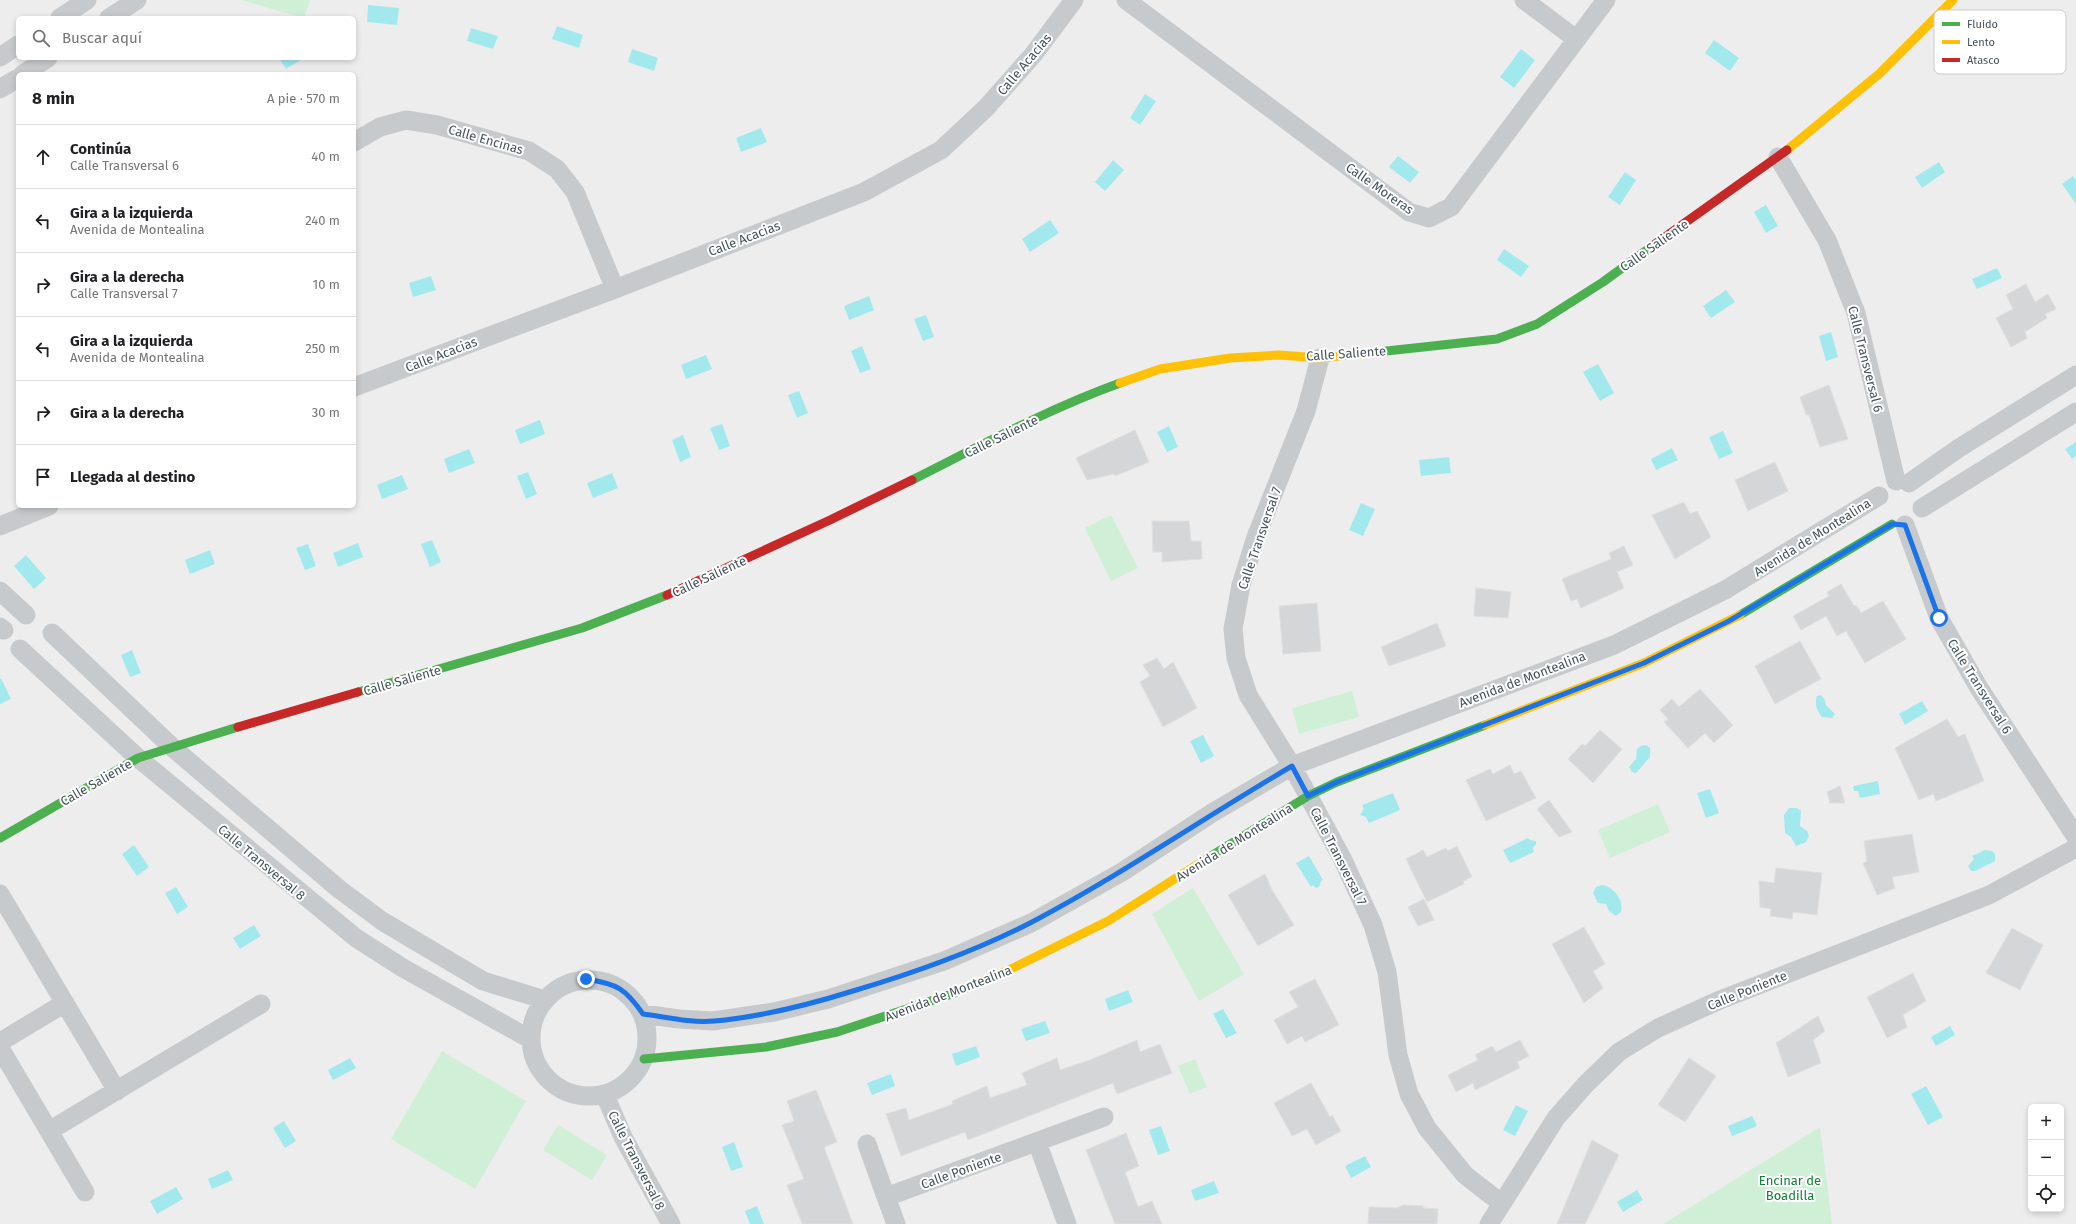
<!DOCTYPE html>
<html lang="es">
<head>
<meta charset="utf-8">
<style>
	:root { --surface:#fff; --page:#f2f2f2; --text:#202124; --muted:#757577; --line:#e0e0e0 }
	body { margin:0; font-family:"Fira Sans",sans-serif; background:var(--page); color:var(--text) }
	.controls { position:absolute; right:12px; bottom:12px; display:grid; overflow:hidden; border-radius:6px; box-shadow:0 2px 6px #0003 }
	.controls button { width:36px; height:36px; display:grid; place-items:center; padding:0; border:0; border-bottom:1px solid var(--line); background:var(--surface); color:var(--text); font:20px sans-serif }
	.stop { position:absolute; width:12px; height:12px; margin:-9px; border:3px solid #1a73e8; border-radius:50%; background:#fff }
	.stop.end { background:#1a73e8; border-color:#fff; box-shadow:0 1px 4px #0008 }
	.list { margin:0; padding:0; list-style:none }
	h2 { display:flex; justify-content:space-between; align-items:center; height:52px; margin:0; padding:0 16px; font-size:17px }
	h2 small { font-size:13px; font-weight:400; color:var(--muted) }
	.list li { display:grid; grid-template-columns:26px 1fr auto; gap:12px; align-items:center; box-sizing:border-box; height:64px; padding:0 16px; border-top:1px solid var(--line) }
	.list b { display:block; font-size:15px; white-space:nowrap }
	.list p { margin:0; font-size:13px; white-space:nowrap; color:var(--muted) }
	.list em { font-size:13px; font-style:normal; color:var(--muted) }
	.icon { flex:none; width:22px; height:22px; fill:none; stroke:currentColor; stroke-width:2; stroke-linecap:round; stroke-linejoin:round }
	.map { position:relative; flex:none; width:2076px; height:1224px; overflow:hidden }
	.search { position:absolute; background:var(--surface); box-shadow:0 2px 6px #0003; left:16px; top:16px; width:340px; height:44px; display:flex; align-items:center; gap:10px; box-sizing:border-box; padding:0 14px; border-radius:6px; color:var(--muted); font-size:15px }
	.panel { position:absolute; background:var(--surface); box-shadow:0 2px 6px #0003; left:16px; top:72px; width:340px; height:436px; border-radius:6px }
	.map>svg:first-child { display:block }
	.green { fill:#d0efd7 }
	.water { fill:#a2e9ee }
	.building { fill:#d5d6d7; stroke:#dfdfe0 }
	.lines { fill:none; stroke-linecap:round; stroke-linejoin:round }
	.street { stroke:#c6cacc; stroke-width:19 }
	.fast { stroke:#4caf50; stroke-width:9 }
	.slow { stroke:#ffc107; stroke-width:9 }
	.jam { stroke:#c62828; stroke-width:9 }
	.route { stroke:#1a73e8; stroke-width:5 }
	.labels { text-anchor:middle; stroke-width:4; stroke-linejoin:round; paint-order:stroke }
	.street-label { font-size:13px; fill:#44535a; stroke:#fff }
	.park-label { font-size:13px; fill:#137d39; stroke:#fff }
	.key { fill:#fff; stroke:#c7cbce; stroke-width:1 }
	.key-label { font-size:11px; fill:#44535a }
</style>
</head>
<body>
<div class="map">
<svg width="2076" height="1224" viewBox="0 0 2076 1224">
	<rect width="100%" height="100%" fill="#eeeded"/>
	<path class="green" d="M241,0H310L304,18Z
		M1111,515L1138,568L1111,581L1085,528Z
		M1352,691L1359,717L1299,734L1292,708Z
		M1658,804L1670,832L1610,858L1598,830Z
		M1193,888L1244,974L1199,1001L1152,914Z
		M442,1051L526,1101L475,1189L391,1139Z
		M1195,1059L1207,1087L1190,1094L1178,1066Z
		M558,1125L607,1155L592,1180L543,1150Z
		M1820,1127L1832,1224H1663Z"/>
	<path class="water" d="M368,5L399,8L397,25L367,22Z
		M557,26L583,35L579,48L552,39Z
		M471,28L498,36L493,49L467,41Z
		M1714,40L1739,58L1730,71L1705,53Z
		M632,49L658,58L654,71L628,62Z
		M1521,49L1535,60L1514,88L1500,77Z
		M279,58H304L286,69Z
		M1145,94L1156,101L1140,125L1130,118Z
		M761,128L767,142L741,152L736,138Z
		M1398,156L1419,172L1410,183L1389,167Z
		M1113,160L1124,170L1105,191L1095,182Z
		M1939,162L1945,172L1922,188L1915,177Z
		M1625,172L1636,180L1620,205L1608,197Z
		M2073,176L2076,180V204L2062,184Z
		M1766,205L1778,226L1766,233L1754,212Z
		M1050,220L1059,233L1030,252L1022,239Z
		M1504,249L1529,266L1521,277L1497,260Z
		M1997,268L2002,278L1977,289L1972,279Z
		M431,276L436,290L413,297L409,283Z
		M1726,290L1735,302L1711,318L1703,306Z
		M869,296L874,310L849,320L844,306Z
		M926,315L934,337L923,341L914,319Z
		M1831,332L1838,357L1826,361L1819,336Z
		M862,346L871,369L860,373L851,351Z
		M706,355L712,369L686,379L681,365Z
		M1598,364L1614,393L1600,401L1583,372Z
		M799,391L808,413L797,418L788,395Z
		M540,420L545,434L520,444L515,430Z
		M722,424L730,446L719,450L710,428Z
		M1169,426L1178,447L1167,452L1157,432Z
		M1723,431L1733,453L1719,459L1709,437Z
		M683,435L691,457L680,462L672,440Z
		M2076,442V456L2072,459L2065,449Z
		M1672,448L1678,460L1656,470L1651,459Z
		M469,449L475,463L449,473L444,459Z
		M1449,457L1451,473L1421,476L1419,460Z
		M528,472L537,494L526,499L517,476Z
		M612,473L618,488L593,498L587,483Z
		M402,475L408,489L382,499L377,485Z
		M1361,503L1375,509L1363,536L1349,530Z
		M432,540L441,562L430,567L421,544Z
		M358,543L363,557L338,567L333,553Z
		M308,544L316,566L305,570L296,548Z
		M210,550L215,564L190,574L185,560Z
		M26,555L46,578L34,589L14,566Z
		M132,650L141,673L130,677L121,655Z
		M1,678L11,699L0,704V679Z
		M1821,695L1825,700L1826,705L1835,714L1832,718L1822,717C1817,711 1814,704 1817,696Z
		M1922,701L1928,711L1905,725L1899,714Z
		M1203,735L1214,756L1201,763L1190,741Z
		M1646,745L1650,748V757L1636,773L1632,772L1629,767L1636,759L1637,749L1641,746Z
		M1878,781L1880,794L1860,798L1858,791H1854L1853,786Z
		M1710,789L1719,813L1706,818L1697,793Z
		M1393,793L1400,810L1369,823L1366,817L1360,815L1364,809L1362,805Z
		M1789,808H1797L1801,811L1800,826L1807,831L1809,836L1806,842L1796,846L1791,837L1785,833L1784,815Z
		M1528,838L1530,840L1536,841V844L1533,848L1534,852L1510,863L1503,850Z
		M134,845L149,867L137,876L122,854Z
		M1985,850L1992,851L1995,854V861L1975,871H1971L1968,866L1974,859L1972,856Z
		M1309,856L1323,880L1321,881L1319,887L1316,888L1313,885L1311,887L1296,863Z
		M1602,885C1614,887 1624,900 1621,912L1616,916L1609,911L1606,904L1598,903L1593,893L1596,887Z
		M176,887L188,907L177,914L165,893Z
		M254,925L261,936L240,949L233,938Z
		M1128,990L1133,1002L1109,1011L1105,999Z
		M1223,1009L1237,1033L1226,1038L1213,1014Z
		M1045,1021L1050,1033L1026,1041L1021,1029Z
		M1950,1026L1955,1035L1936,1046L1931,1037Z
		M976,1046L980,1057L956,1066L952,1054Z
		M350,1058L356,1068L333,1080L328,1070Z
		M891,1074L895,1086L872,1095L867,1083Z
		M1926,1086L1943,1117L1928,1125L1911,1094Z
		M1516,1105L1528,1111L1515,1136L1503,1130Z
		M1752,1116L1757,1126L1732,1136L1728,1126Z
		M284,1121L296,1141L285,1148L273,1128Z
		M1161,1126L1170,1151L1158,1155L1149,1130Z
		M734,1142L743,1167L731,1171L722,1147Z
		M1365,1156L1371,1167L1351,1178L1345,1166Z
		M228,1170L233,1180L212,1189L208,1179Z
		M1214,1181L1219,1193L1195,1201L1191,1190Z
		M176,1187L183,1199L157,1214L150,1201Z
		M1637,1190L1643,1200L1623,1212L1617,1202Z
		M757,1206L764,1224H750L745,1211Z"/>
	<path class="building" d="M2026,284L2035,302L2048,294L2056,309L2045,314L2047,318L2025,332L2027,338L2011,347L1996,318L2013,309L2006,295Z
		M1829,385L1848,439L1820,447L1809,415H1806L1800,397Z
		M1135,430L1149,462L1115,476L1114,474L1087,480L1076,458Z
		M1775,462L1788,491L1748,511L1735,480Z
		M1684,502L1690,514L1697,511L1711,537L1675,559L1652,515Z
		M1152,521H1189L1191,541H1201L1202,559L1162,562V552H1153Z
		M1624,546L1633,565L1617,572L1624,588L1581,608L1577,599L1571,601L1562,579L1611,559L1609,553Z
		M1841,584L1854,606L1856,605L1861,613L1883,601L1906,639L1865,663L1846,631L1837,636L1826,616L1801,630L1793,616L1829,596L1827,592Z
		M1476,588L1511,592L1508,618L1474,616Z
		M1317,603L1321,651L1283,654L1279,606Z
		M1437,623L1446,646L1389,666L1381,647Z
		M1800,641L1821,679L1775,704L1755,666Z
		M1157,658L1164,669L1173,662L1197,708L1163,727L1140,682L1150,676L1143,665Z
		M1700,689L1733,725L1714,743L1705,733L1688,748L1664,722L1668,719L1660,710L1672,699L1679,707Z
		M1947,719L1958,737L1965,734L1984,781L1936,801L1933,794L1919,800L1895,748Z
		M1600,730L1622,749L1593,783L1568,759L1582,744L1585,746Z
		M1510,765L1514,774L1521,771L1536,798L1486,821L1466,780L1490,769L1493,774Z
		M1840,786L1845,803H1830L1827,792Z
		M1549,800L1572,832L1559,837L1537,809Z
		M1912,834L1919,872L1892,877L1895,888L1877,895L1863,863L1867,861L1864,841Z
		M1457,846L1472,877L1463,881L1464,884L1427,902L1406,859L1423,850L1427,857L1446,848L1448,851Z
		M1776,868L1822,873L1817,915L1793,912L1792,919L1770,916L1771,909L1760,907L1759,881L1774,883Z
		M1265,874L1272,890L1294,925L1258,946L1228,895Z
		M1424,899L1434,920L1418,926L1408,907Z
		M1584,927L1605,964L1593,971L1603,988L1584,1003L1552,944Z
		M2012,928L2043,945L2020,990L1986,973Z
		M1913,973L1926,1001L1903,1015L1907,1027L1887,1038L1867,997Z
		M1315,979L1339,1025L1305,1042L1302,1036L1287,1044L1274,1020L1298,1007L1289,992Z
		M1818,1016L1825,1031L1813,1040L1821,1063L1788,1077L1776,1043Z
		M1137,1040L1140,1052L1160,1044L1172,1073L1117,1094L1113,1083L968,1140L965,1132L901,1156L886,1114L906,1108L909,1120L953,1104L952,1101L987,1086L990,1098L1027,1085L1022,1073L1057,1058L1060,1070L1090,1060Z
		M1520,1040L1529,1056L1517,1062L1520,1068L1475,1090L1473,1083L1456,1092L1448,1075L1478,1060L1475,1055L1492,1046L1496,1052Z
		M1689,1058L1716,1076L1685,1122L1658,1105Z
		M1311,1083L1330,1117L1332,1115L1341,1131L1316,1145L1307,1129L1292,1136L1274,1103Z
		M816,1090L837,1142L824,1147L853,1224H802L787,1185L804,1179L782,1125L794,1121L787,1101Z
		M1126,1133L1139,1166L1125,1172L1138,1207L1152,1201L1162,1224H1115L1086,1150Z
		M1592,1140L1619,1155L1585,1224H1557Z
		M1403,1205L1423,1206V1208L1438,1209L1437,1224H1368L1369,1207L1397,1208Z"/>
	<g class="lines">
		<path class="street" d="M1126,0L1409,212L1429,218L1451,207L1606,0
			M1524,0L1576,39
			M60,18L87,0
			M109,18L137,0
			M0,57L18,45
			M23,74L48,58
			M0,89L18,78
			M354,142L380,127L406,120L437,125L529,151L557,169L575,192L615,289
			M1778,157L1827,240L1856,313L1896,481
			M1320,358L1306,411L1256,537L1241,585L1233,629L1236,658L1248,695L1292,766L1342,858L1373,925L1387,972L1398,1055L1409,1094L1427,1128L1465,1175L1501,1203
			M354,387L615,289L864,192L941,150L986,108L1033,55L1074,0
			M1909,483L1959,448L2076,375
			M1922,508L2076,412
			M1905,525L1939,618L1979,688L2076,837
			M0,526L49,506
			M0,591L26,615
			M0,627L4,630
			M52,633L173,748L339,889L382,921L483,981L545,1000
			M20,649L138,758L356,938L403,968L530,1039
			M0,894L117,1091
			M531 1038a58 58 0 1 1 116 0a58 58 0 1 1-116 0Z
			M643,1014L679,1019L713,1021L774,1012L828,999L944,961L1031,923L1122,872L1212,813L1292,766L1614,645L1725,590L1879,496
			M0,1042L65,1003
			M0,1048L85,1192
			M605,1095L623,1137L671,1224
			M49,1131L261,1004
			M1037,1142L1067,1224
			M867,1144L886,1197
			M896,1224L886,1197L1104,1117
			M1489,1224L1556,1118L1586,1084L1619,1052L1658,1028L1720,1000L1989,895L2076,848"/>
		<path class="fast" d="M1368,353L1497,339L1537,324L1603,282L1651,247
			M912,480C980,446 1048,409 1120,383
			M1740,615L1892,524
			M358,692L582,628L667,595
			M0,838L138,758L238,727
			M1211,856L1308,796L1337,782L1485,725
			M644,1059L766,1047L837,1032L949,995L975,984"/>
		<path class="slow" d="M1787,150L1879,74L1953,0
			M1120,383L1160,369L1230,358L1279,355L1320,358L1368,353
			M1485,725L1644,663L1740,615
			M975,984L1007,971L1108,921L1211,856"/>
		<path class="jam" d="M1651,247L1787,150
			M667,595L830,520L912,480
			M238,727L358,692"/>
	</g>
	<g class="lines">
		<path class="route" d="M586,979C617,984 625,988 643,1014C666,1017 690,1023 714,1021C761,1017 808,1005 853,991C914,973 976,951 1032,922C1121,875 1205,817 1292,766L1308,796L1337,782L1644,663L1729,621L1892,524L1905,525L1939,618"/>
	</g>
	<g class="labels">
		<g class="street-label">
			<text transform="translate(1024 64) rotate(-50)" y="5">Calle Acacias</text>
			<text transform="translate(486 139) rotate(16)" y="5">Calle Encinas</text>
			<text transform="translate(1380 188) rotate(35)" y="5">Calle Moreras</text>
			<text transform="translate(744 238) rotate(-21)" y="5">Calle Acacias</text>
			<text transform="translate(1654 245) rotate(-35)" y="5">Calle Saliente</text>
			<text transform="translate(1346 353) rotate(-4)" y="5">Calle Saliente</text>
			<text transform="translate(441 354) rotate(-21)" y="5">Calle Acacias</text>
			<text transform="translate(1866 359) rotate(76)" y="5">Calle Transversal 6</text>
			<text transform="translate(1001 436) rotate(-26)" y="5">Calle Saliente</text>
			<text transform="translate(1812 537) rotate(-32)" y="5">Avenida de Montealina</text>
			<text transform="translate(1259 538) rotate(-71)" y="5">Calle Transversal 7</text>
			<text transform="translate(709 576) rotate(-25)" y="5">Calle Saliente</text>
			<text transform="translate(1522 679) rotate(-21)" y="5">Avenida de Montealina</text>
			<text transform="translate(402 680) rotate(-16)" y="5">Calle Saliente</text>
			<text transform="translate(1980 686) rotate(58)" y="5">Calle Transversal 6</text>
			<text transform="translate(96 782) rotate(-30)" y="5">Calle Saliente</text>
			<text transform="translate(1234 842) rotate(-32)" y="5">Avenida de Montealina</text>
			<text transform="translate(1339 856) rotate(63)" y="5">Calle Transversal 7</text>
			<text transform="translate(262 862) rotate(40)" y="5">Calle Transversal 8</text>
			<text transform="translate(1747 990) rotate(-22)" y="5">Calle Poniente</text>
			<text transform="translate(948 993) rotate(-21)" y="5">Avenida de Montealina</text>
			<text transform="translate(637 1160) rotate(63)" y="5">Calle Transversal 8</text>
			<text transform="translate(961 1170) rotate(-20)" y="5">Calle Poniente</text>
		</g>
		<g class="park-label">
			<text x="1790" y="1185">Encinar de<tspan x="1790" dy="15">Boadilla</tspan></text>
		</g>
	</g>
	<rect x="1934" y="10" width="132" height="64" rx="6" class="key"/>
	<rect x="1942" y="22" width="18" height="4" fill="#4caf50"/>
	<rect x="1942" y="40" width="18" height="4" fill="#ffc107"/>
	<rect x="1942" y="58" width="18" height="4" fill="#c62828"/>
	<g class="key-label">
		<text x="1967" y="28">Fluido</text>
		<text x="1967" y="46">Lento</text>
		<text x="1967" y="64">Atasco</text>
	</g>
</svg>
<div class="controls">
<button>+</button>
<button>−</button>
<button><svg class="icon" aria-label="locate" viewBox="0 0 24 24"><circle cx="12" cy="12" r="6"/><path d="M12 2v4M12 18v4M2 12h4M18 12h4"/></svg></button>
</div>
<div class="stop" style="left:1939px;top:618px"></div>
<div class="stop end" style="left:586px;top:979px"></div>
<div class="search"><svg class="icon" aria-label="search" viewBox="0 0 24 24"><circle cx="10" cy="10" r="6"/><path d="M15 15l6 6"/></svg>Buscar aquí</div>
<section class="panel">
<h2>8 min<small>A pie · 570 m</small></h2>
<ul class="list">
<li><svg class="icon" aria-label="ahead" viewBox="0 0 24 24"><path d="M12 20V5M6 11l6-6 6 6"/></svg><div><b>Continúa</b><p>Calle Transversal 6</p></div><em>40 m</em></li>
<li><svg class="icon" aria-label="left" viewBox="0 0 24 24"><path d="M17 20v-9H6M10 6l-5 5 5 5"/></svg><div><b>Gira a la izquierda</b><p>Avenida de Montealina</p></div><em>240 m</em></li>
<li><svg class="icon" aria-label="right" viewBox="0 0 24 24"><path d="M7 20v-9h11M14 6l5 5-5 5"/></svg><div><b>Gira a la derecha</b><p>Calle Transversal 7</p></div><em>10 m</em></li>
<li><svg class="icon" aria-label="left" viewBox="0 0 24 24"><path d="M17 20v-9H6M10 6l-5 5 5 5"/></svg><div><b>Gira a la izquierda</b><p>Avenida de Montealina</p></div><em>250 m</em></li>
<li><svg class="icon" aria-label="right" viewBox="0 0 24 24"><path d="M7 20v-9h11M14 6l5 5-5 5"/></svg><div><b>Gira a la derecha</b></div><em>30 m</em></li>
<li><svg class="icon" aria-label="arrive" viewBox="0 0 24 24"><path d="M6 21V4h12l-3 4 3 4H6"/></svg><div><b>Llegada al destino</b></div></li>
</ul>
</section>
</div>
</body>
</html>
